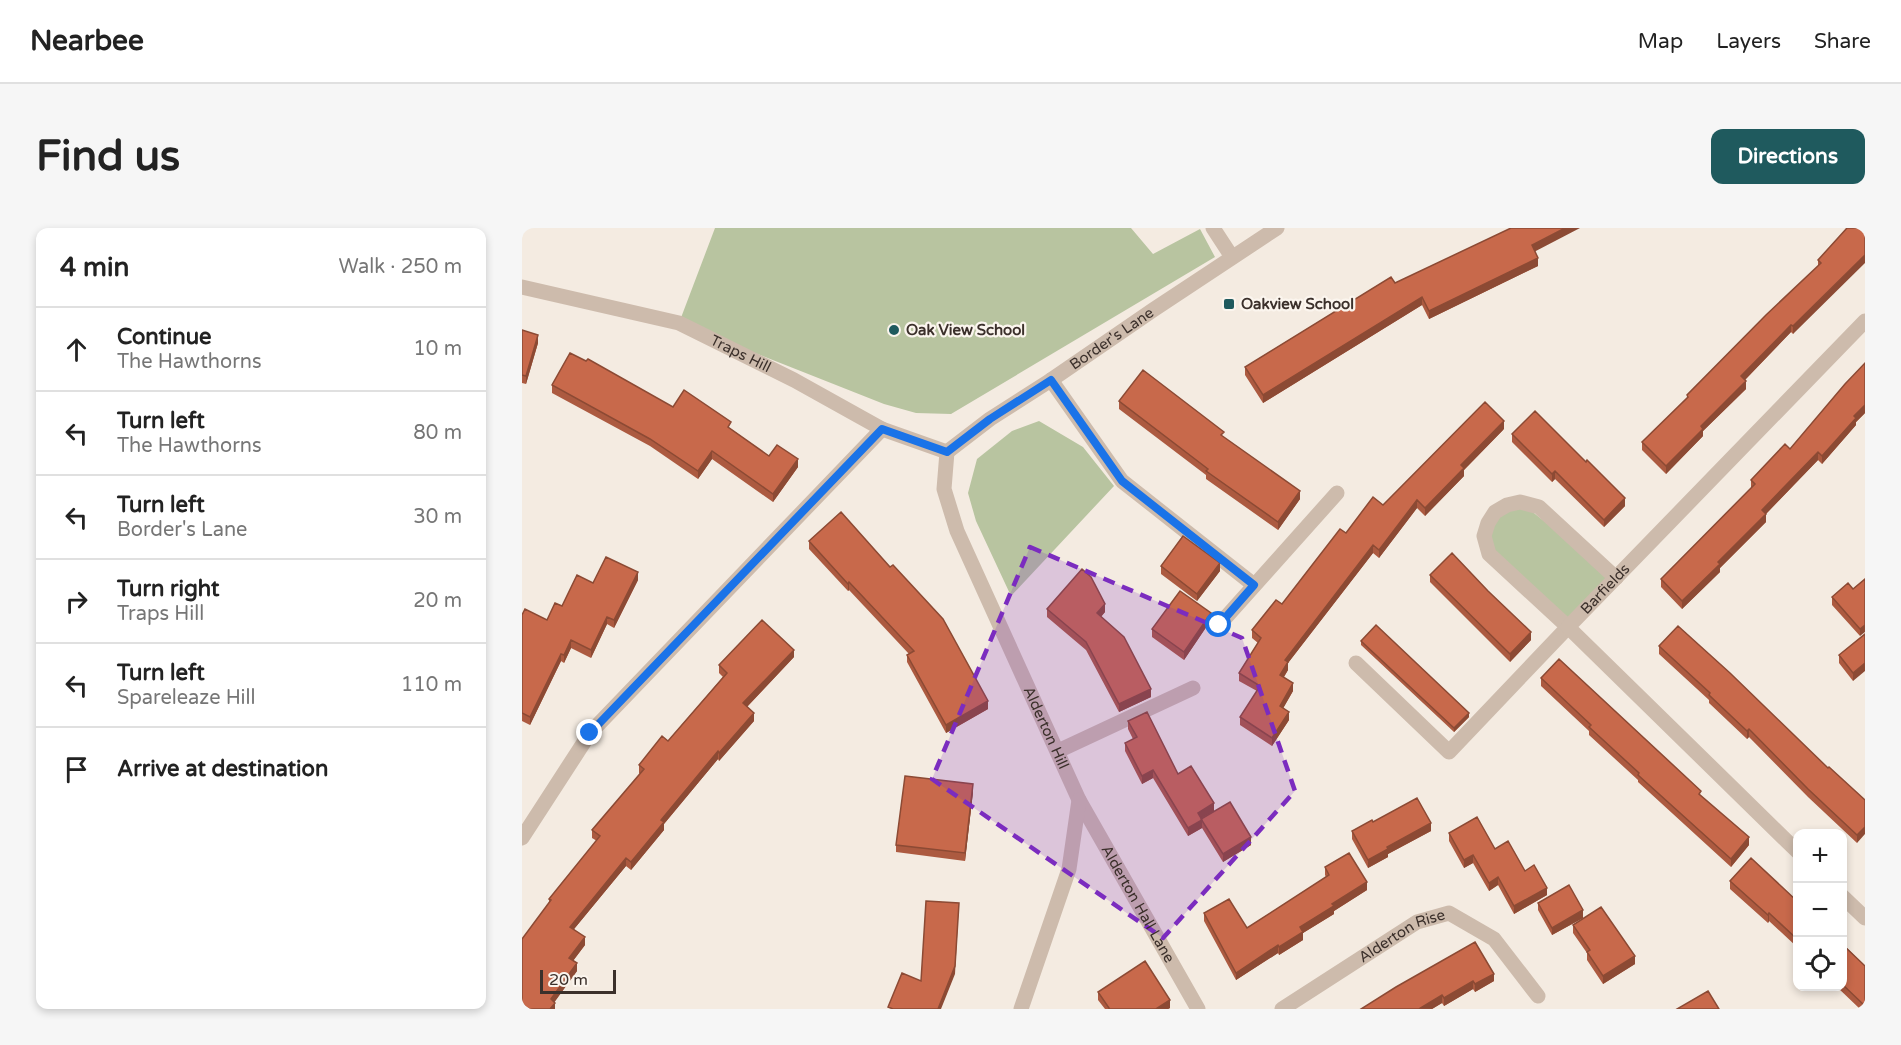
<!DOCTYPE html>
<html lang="en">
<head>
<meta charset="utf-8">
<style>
	:root { --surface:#fff; --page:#f6f6f6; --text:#222; --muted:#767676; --line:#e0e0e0; --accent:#1f5a5e }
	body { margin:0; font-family:"Varela Round",sans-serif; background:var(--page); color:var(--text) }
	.controls { position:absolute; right:18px; bottom:18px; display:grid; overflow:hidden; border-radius:12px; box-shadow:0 3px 9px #0003 }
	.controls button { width:54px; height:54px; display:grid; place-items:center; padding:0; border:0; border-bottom:2px solid var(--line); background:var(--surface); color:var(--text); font:30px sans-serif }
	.scale { position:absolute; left:18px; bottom:15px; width:76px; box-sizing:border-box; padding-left:6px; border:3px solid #3b302b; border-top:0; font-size:16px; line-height:21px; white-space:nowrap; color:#3b302b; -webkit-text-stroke:4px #fbf5ee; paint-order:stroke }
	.stop { position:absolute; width:18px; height:18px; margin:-14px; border:4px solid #1a73e8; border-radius:50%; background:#fff }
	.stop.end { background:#1a73e8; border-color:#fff; box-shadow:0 2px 6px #0008 }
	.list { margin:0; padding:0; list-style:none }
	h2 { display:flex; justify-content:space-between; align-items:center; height:78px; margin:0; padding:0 24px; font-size:26px }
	h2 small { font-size:20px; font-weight:400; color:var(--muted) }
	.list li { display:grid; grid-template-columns:39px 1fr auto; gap:18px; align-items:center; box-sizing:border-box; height:84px; padding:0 24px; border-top:2px solid var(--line) }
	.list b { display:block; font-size:22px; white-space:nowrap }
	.list p { margin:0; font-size:20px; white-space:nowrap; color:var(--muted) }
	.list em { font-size:20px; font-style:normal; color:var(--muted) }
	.icon { flex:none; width:33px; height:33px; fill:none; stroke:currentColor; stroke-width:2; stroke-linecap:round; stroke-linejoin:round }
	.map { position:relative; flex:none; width:1343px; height:781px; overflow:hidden; border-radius:12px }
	header { display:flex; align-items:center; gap:36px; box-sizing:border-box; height:84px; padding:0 30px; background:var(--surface); border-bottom:2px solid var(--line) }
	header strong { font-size:28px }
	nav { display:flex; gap:33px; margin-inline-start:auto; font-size:21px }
	.intro { display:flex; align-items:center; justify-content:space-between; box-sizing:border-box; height:144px; padding:0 36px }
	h1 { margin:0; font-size:42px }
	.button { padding:15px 27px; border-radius:12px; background:var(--accent); color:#fff; font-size:21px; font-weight:700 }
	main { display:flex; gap:36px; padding:0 36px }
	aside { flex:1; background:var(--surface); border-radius:12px; box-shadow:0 3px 9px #0003 }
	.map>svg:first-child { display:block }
	.green { fill:#b8c4a0 }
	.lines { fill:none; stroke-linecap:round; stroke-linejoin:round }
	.minor { stroke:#cdbbac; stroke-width:15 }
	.wall { fill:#ac5a40 }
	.shaded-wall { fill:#8c4a34 }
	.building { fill:#c8694b; stroke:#8c4a34; stroke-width:1.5 }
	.route { stroke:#1a73e8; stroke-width:8 }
	.marked { fill:#7b2cbf; fill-opacity:0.2; stroke:#7b2cbf; stroke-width:4.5; stroke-dasharray:12 8; stroke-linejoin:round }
	.poi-dot { fill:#1f5a5e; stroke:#fbf5ee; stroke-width:2 }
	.labels { text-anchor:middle; stroke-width:4.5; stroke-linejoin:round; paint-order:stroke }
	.poi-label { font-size:15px; font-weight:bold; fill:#3b302b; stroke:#fbf5ee; text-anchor:start }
	.street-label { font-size:15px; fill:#3b302b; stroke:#fbf5ee }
</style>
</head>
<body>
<header>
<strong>Nearbee</strong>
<nav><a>Map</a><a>Layers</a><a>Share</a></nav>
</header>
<div class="intro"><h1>Find us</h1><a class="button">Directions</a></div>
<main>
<aside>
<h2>4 min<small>Walk · 250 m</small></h2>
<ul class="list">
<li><svg class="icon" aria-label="ahead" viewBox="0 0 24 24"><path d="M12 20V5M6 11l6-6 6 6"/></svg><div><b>Continue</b><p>The Hawthorns</p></div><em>10 m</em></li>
<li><svg class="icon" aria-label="left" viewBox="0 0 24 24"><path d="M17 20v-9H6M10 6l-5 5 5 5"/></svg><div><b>Turn left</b><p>The Hawthorns</p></div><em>80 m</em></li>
<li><svg class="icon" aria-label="left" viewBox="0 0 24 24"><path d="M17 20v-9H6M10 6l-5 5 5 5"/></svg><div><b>Turn left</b><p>Border's Lane</p></div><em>30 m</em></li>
<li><svg class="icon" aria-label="right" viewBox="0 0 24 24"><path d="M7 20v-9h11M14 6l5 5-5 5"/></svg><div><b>Turn right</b><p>Traps Hill</p></div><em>20 m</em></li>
<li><svg class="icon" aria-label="left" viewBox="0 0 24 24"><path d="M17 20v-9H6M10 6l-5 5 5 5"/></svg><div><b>Turn left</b><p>Spareleaze Hill</p></div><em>110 m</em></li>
<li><svg class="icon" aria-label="arrive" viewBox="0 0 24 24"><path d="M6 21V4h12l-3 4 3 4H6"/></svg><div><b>Arrive at destination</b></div></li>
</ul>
</aside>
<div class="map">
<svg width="1343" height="781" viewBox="0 0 1343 781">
	<rect width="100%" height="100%" fill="#f4ebe1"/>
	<path class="green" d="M193,0H609L631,26L678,1L693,29L429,186L394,185L362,176L157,95Z
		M517,193L561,219L592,258L489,368L454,293L446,265L455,231L490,203Z
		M998,274L1094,350L1046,399L967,326L966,295Z"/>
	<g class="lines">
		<g class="minor">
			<path d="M691,0L710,29"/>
			<path id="s1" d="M0,59L157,95L272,152L360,201L425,224"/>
			<path d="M529,152L600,253L732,357"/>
			<path id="s2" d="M425,224L422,261L435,303L557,572L676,781"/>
			<path id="s3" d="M425,224L468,191L529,152L631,82L755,0"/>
			<path d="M697,397L815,265"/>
			<path d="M834,435L927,524L1046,399L967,326L962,308L966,295L973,284L985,277L998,274L1017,279L1094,350"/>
			<path d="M536,523L671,460"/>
			<path d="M0,610L68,505L360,201"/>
			<path id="s4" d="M1276,624L1046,399L1343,93"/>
			<path d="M1320,668L1343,690"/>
			<path d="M499,781L547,641L557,572"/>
			<path id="s5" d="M760,781L895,694L927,685L972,711L1016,768"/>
		</g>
	</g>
	<path class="wall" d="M1325,0L1271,106L1269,104L1223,152L1224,161L1181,203V208L1144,246L1120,222V214L1165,171V167L1296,38V32Z
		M1013,23L1016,38L907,91L900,77L741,175L723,147V139L873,55Z
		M0,102L16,115L4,156L0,155Z
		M1343,135V185L1334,194V197L1300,236L1296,232L1244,286V294L1198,340V344L1160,381L1139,359V351L1229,260V252L1268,221Z
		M30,157L151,179L209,201L247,228L276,239L251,274L190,231L176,251L128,218L30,165Z
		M597,173L702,209L778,271L756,302L684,251V247L597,181Z
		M982,201L942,242V248L903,288L895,280L857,330L851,325L766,435V442L762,449L771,463L761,480L767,492L750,518L718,497V489L735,463L717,453V445L736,415L730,410V402L760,376L824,305L861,277Z
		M990,206L1103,278L1082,299L1033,251L1030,254L990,214Z
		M287,313L466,481L424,505L385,434V427L387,426L327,362L326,363L287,321Z
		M639,338L698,343L675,373L639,346Z
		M908,347L1009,412L988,434L908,354Z
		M1343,351L1338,408L1310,377V369L1331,361Z
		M116,352L92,400L85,396L69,430L49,420L42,435L39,433L8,497L0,493V387L25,392L40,378L71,355Z
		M525,381L583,384L579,389L629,469L597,484L564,422L525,389Z
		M689,392L662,432L630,409V401Z
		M1343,406L1331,453L1317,435V427Z
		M839,413L947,489L932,504L839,417Z
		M1137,418L1306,540L1343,572L1335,615L1286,569L1227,509L1225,511L1187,475V472L1137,426Z
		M272,429L225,479L232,493L197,533L196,531L142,596V602L109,642L104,638L52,701L63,717L51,733L55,743L32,774L33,781H0L27,674V671L75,613L70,610V602L118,546L117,545V537L146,513L201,449L197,445V437Z
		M1019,450L1179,568L1227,617L1209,639L1116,554V552L1067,507V503L1019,458Z
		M606,493L692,583L729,617L701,634L680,600L666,608L631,550L620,556L603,523V515L611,511L606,501Z
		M451,564L443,633L374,624V617Z
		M851,594L909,603L866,626V629L846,640L830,611V603Z
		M927,605L973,621L1003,643L1025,667L992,686L976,657L967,663L951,635L942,640L927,613Z
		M803,639L845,662L812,683V686L781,705V712L757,727L756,725L714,752L682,693V685L725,700L804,649L803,647Z
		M1208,653L1275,673V719L1247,693L1246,695L1208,661Z
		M1016,675L1061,690L1030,707L1016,682Z
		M1051,697L1113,736L1081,756L1065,732V725L1051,705Z
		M953,714L972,753L953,764L951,761L922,778L920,775L910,781H839Z
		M1320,714L1321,716L1343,738V781H1338L1315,759H1320Z
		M576,764L648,780L646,781H583L576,772Z"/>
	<path class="shaded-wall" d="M1043,0H1058L1010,25V17Z
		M1343,27V35L1271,106V98Z
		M1016,30V38L907,91V83Z
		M900,69V77L741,175V167Z
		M1269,97V104L1219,156V148Z
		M16,107V115L4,156V148Z
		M1224,153V161L1181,203V208L1144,246V238L1179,198Z
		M1343,177V185L1334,194V197L1300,236V228L1332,188Z
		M982,193V201L942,242V248L903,288V280L939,237Z
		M190,223V231L176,251V243Z
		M1296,224V232L1240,290V282Z
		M276,231V239L251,274V266Z
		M1033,243V251L1030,254V246Z
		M778,263V271L756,302V294Z
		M1103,270V278L1082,299V292Z
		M895,272V280L857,330V322Z
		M1244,286V294L1198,340V344L1160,381V373L1196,334Z
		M851,317V325L766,435V442L758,455V447L763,432Z
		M698,335V343L675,373V366Z
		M116,344V352L92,400V392Z
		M327,354V362L326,363V356Z
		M583,376V384L575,393V385Z
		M689,385V392L662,432V424Z
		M85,389V396L69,430V422Z
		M1343,397V404L1338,408V401Z
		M1009,404V412L988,434V426Z
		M49,412V420L42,435V427Z
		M272,422V429L221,483V475Z
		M39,426V433L8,497V489Z
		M1343,435V443L1331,453V445Z
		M771,455V463L758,486V478Z
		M629,461V469L597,484V476Z
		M466,473V481L424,505V497Z
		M767,484V492L750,518V510Z
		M232,485V493L197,533V525Z
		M947,485V489L932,504V500Z
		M1227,501V509L1225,511V503Z
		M196,523V531L142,596V602L109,642V634L139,592Z
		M631,542V550L620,556V548Z
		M451,556V564L443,633V625Z
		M692,575V583L676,592V585Z
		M680,592V600L666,608V600Z
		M909,595V603L866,626V629L846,640V632L865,619Z
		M1343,599V606L1335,615V607Z
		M729,609V617L701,634V626Z
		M1227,609V617L1209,639V631Z
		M951,627V635L942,640V632Z
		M104,630V638L48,706V699Z
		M976,649V657L967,663V655Z
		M845,654V662L812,683V686L781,705V712L757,727V719L778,699L810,676Z
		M1025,660V667L992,686V678Z
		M437,675L433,746L419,781H416Z
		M1061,682V690L1030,707V700Z
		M1247,685V693L1246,695V687Z
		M63,709V717L47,738V730Z
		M756,717V725L714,752V745Z
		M1113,728V736L1081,756V748Z
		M55,735V743L29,779V771Z
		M972,746V753L953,764V756Z
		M951,753V761L922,778V770Z
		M920,767V775L910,781H897Z
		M648,772V780L646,781H634Z
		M33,775V781H28Z"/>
	<path class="building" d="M989,0H1043L1010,17L1016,30L907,83L900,69L741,167L723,139L869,49L873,55Z
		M1325,0H1338L1343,5V27L1271,98L1269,97L1219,148L1224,153L1179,198L1181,201L1144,238L1120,214L1166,169L1165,167L1244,87L1299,35L1296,32Z
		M0,102L16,107L4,148L0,147Z
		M48,125L64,133L66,131L151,179L162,162L209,194L206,199L247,228L255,217L276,231L251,266L190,223L176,243L128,211L30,157Z
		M1343,135V177L1332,188L1334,190L1300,228L1296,224L1240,282L1244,286L1196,334L1198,336L1160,373L1139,351L1233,256L1229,252L1263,216L1268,221L1323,156Z
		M621,142L702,204L699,207L778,263L756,294L684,243L686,241L597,173Z
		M963,174L982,193L939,237L942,240L903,280L895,272L857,322L851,317L763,432L766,434L758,447L771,455L758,478L767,484L750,510L718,489L738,458L717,445L739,410L730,402L754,372L760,376L818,301L824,305L851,269L861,277Z
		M1013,183L1064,234L1065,232L1103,270L1082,292L1033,243L1030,246L990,206Z
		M319,284L368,339L371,337L421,391L466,473L424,497L385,427L392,423L327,354L326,356L287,313Z
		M661,308L698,335L675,366L639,338Z
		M930,325L966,363L1009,404L988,426L908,347Z
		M84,329L116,344L92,392L85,389L69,422L49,412L42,427L39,426L8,489L0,485V387L3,381L25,392L33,375L40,378L55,347L71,355Z
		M560,341L569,349L583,376L575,385L602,409L629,461L597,476L564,414L525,381Z
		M1343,351V397L1338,401L1310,369L1326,355L1331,361Z
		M658,363L689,385L662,424L630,401Z
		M240,392L272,422L221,475L232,485L197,525L196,523L139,592L142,594L109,634L104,630L48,699L63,709L47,730L55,735L29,771L33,775L28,781H0V711L29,672L27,671L78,608L70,602L122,541L117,537L140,508L146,513L205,445L197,437Z
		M854,397L947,485L932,500L839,413Z
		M1156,398L1208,445L1306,540L1307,539L1343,572V599L1335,607L1286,561L1227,501L1225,503L1187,467L1188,465L1137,418Z
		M1343,406V435L1331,445L1317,427Z
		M1037,431L1179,563L1177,566L1227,609L1209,631L1116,547L1117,545L1067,499L1069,497L1019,450Z
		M625,484L656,546L669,538L692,575L676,585L680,592L666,600L631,542L620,548L603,515L615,509L606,493Z
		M383,548L451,556L443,625L374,617Z
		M895,570L909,595L865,619L866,621L846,632L830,603L850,592L851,594Z
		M708,574L729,609L701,626L679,591Z
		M955,589L973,621L986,613L1003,643L1012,637L1025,660L992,678L976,649L967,655L951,627L942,632L927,605Z
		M827,625L845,654L810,676L812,678L778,699L781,704L757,719L756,717L714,745L682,685L707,671L725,700L807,647L803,639Z
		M1229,630L1275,673V711L1247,685L1246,687L1208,653Z
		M1047,657L1061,682L1030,700L1016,675Z
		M404,673L437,675L433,738L416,781H371L366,779L380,745L399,753Z
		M1079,679L1113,728L1081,748L1065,724L1068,722L1051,697Z
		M953,714L972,746L953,756L951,753L922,770L920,767L897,781H839L874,759Z
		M1320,716L1343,738V778L1320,756Z
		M623,733L648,772L634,781H587V780L576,764Z
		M1186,763L1197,781H1155Z"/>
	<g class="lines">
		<path class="route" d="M68,505L360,201L425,224L468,191L529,152L600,253L732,357L697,397"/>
	</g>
	<path class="marked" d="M508,319L720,410L773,563L641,710L410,551Z"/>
	<g class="poi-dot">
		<rect x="701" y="70" width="12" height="12" rx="3"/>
		<circle cx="372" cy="102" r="6"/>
	</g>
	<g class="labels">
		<g class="poi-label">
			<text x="719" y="81">Oakview School</text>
			<text x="384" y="107">Oak View School</text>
		</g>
		<g class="street-label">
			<text dy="5" stroke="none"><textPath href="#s3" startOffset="200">Border's Lane</textPath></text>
			<text dy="5" stroke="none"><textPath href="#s1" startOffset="230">Traps Hill</textPath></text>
			<text dy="5" stroke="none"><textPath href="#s4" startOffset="375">Barfields</textPath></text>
			<text dy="5" stroke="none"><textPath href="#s2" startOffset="297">Alderton Hill</textPath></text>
			<text dy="5" stroke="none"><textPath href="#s2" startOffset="496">Alderton Hall Lane</textPath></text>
			<text dy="5" stroke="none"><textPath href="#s5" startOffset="141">Alderton Rise</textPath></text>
		</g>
	</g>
</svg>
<div class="controls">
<button>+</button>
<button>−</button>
<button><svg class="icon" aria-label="locate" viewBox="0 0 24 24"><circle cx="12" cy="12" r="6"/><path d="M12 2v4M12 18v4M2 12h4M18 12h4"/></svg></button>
</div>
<div class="scale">20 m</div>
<div class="stop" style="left:697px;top:397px"></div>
<div class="stop end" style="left:68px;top:505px"></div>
</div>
</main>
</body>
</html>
